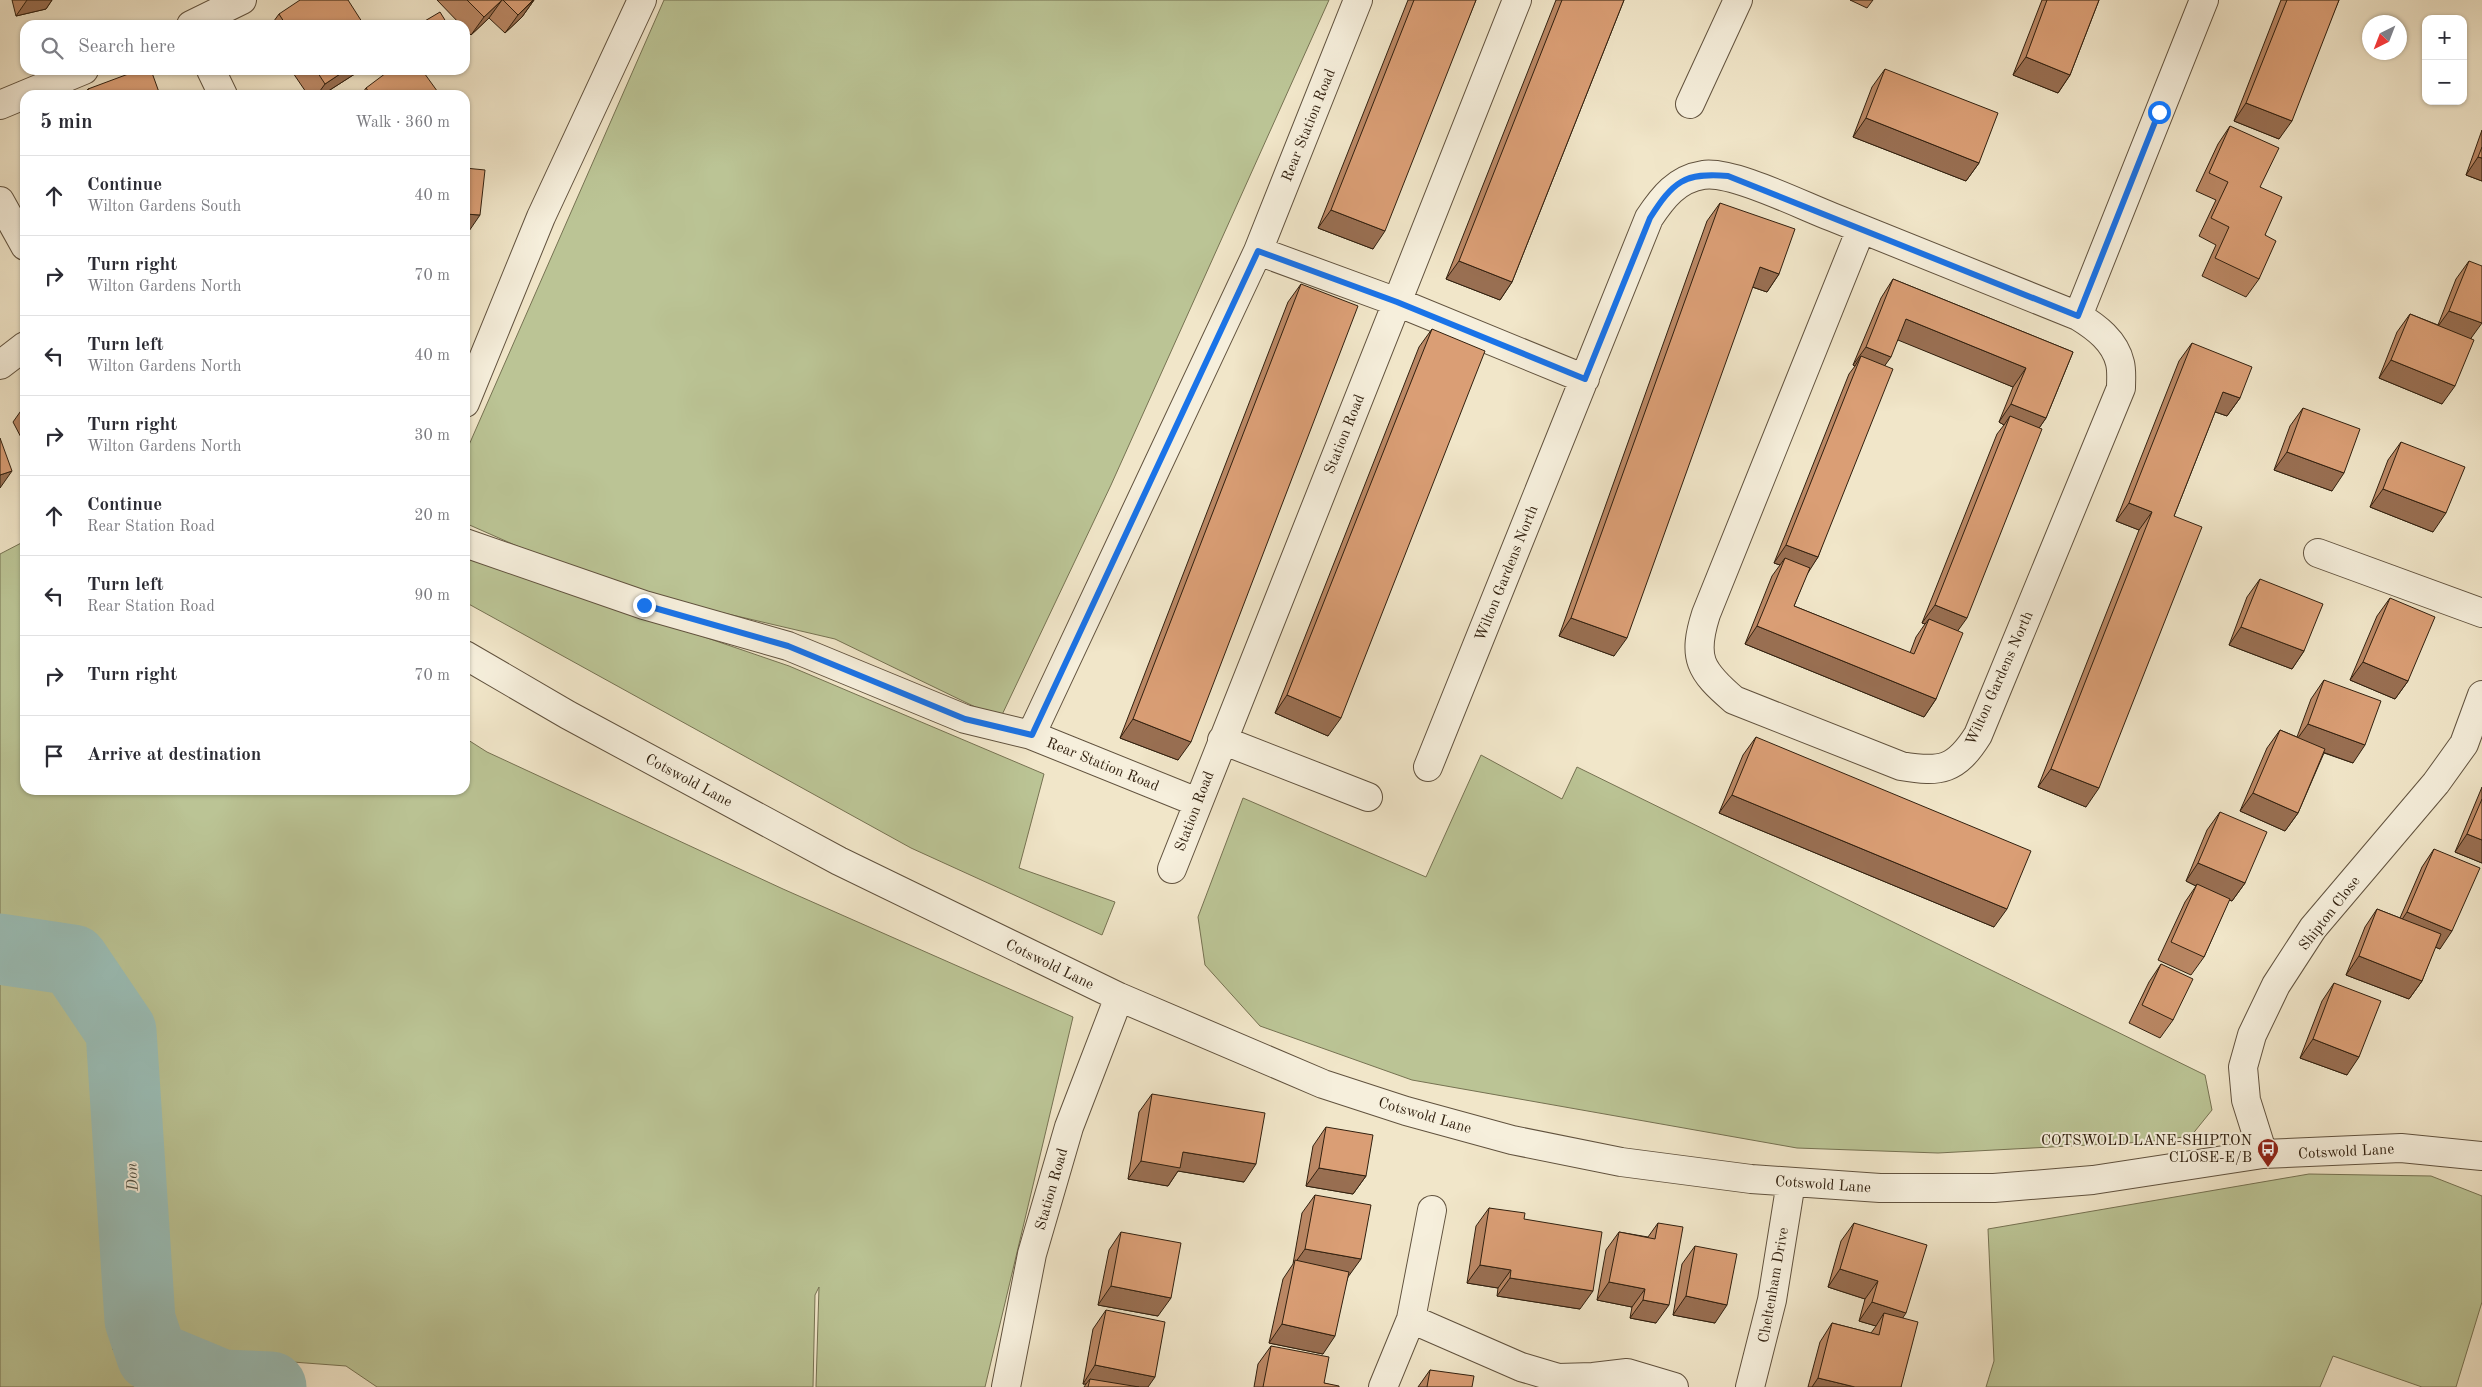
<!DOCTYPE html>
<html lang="en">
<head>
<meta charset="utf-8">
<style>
	:root { --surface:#fff; --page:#f2f2f3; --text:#2b2b33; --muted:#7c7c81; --line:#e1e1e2 }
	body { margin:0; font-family:"Old Standard TT",serif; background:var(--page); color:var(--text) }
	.controls { position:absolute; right:15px; top:15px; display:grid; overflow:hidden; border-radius:10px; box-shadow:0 1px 4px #0004 }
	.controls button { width:45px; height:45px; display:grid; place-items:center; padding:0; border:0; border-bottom:1px solid var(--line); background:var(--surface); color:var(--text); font:25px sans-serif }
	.compass { position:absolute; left:2362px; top:15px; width:45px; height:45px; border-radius:50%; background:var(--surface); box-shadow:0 1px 4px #0004; rotate:222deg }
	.stop { position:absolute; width:15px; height:15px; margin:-11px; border:4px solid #1a73e8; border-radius:50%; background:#fff }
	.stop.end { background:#1a73e8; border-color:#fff; box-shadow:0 1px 5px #0008 }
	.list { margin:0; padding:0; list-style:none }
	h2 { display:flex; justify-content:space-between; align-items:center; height:65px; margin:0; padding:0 20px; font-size:21px }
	h2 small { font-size:16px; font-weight:400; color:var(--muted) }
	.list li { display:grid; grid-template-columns:32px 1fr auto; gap:15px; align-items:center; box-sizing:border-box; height:80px; padding:0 20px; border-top:1px solid var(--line) }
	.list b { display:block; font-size:19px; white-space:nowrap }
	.list p { margin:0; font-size:16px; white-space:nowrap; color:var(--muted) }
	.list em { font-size:16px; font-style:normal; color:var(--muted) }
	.icon { flex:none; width:28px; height:28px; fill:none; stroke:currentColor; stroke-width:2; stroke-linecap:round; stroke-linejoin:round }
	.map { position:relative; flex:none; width:2482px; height:1387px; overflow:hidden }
	.search { position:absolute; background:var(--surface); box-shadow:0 1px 4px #0004; left:20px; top:20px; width:450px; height:55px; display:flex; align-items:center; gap:12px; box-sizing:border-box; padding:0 18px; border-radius:15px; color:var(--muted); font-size:19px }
	.panel { position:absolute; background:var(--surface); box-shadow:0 1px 4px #0004; left:20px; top:90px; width:450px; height:705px; border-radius:15px }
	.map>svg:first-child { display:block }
	.green { fill:#bbc495; stroke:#767252 }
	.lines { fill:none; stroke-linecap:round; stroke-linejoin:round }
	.river { stroke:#9bbfb8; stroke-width:71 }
	.minor-casing { stroke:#61523e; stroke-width:30 }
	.minor { stroke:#f6efdc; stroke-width:28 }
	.wall { fill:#bb8865; stroke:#31200f; fill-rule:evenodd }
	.shaded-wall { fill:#996f52; stroke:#31200f }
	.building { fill:#da9e75; stroke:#31200f }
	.route { stroke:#1a73e8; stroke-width:6 }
	.labels { text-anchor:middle; stroke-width:4; stroke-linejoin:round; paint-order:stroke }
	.street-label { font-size:15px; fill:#31200f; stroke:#f6efdc }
	.poi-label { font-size:15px; fill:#31200f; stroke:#f6efdc; text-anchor:end }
	.water-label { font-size:16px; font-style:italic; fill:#515042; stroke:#f6efdc }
</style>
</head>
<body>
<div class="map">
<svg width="2482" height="1387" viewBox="0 0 2482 1387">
	<rect width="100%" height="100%" fill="#f1e6c9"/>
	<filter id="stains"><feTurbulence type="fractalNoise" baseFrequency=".004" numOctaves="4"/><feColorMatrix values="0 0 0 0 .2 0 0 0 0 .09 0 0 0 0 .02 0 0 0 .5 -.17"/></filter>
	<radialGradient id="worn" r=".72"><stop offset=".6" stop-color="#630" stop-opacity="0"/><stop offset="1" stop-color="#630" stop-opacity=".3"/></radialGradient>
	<path class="green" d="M664,0H1329L1111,485L1000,719L835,639L651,596L517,546L465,523V454Z
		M25,541V790H465V738L487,752L783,889L1073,1017L985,1387H816L819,1287L815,1295L813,1387H377L346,1366L199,1355L171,1339L153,1292L151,1159L139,1041L120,979L80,944L0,925V554Z
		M465,555L789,666L1044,774L1019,868L1115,902L1102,935L911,848L465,602Z
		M1481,755L1562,799L1577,767L2205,1075L2212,1110L2191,1136L2145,1142L1938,1153L1797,1148L1412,1080L1260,1026L1205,965L1198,917L1243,798L1426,877Z
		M0,971L62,986L104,1050L105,1148L113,1350L184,1387H0Z
		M2309,1174L2431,1176L2482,1196V1302L2456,1387H2422L2333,1356L2320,1387H1986L1994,1361L1988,1229Z"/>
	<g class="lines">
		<path class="river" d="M0,949L73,960L121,1031L140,1320L152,1356L222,1385L271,1387"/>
		<g class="minor-casing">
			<path id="minor" d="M191,25L242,0
				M211,70L223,95
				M1690,104L1738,0
				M0,105L84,70
				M0,201L25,246
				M1258,251L1397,302L1585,379
				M2078,316L2204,0
				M0,365L25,346
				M465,403L541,217L642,0
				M465,543L644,605L788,646L965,719L1031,735
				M2318,553L2482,613
				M465,655L568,715L839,861L1119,997L1323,1084L1406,1111L1512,1140L1621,1162L1751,1179L1880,1188H1994L2093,1180L2263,1154L2401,1148L2482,1156
				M1222,740L1368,797
				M1428,767L1649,218C1663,197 1677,179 1703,175C1731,170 1803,206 1832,217C1914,250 1996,283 2078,316C2096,327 2115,341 2120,363C2122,371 2121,380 2121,388L1978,735C1956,770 1941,773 1901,766L1734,700C1700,671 1692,658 1706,614L1861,229
				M1197,802L1031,735L1258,251L1358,0
				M1172,869L1517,0
				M2263,1154L2246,1100L2243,1067L2252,1035L2276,985L2313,928L2436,783L2464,744L2482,695
				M1411,1319L1521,1367L1558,1378L1593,1377L1627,1373L1674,1387
				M1006,1387L1032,1254L1069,1127L1119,997
				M1383,1387L1411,1319L1432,1210
				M1750,1387L1772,1300L1791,1182"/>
		</g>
		<use href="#minor" class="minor"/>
	</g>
	<path class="wall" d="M12,0H52L46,9L16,16Z
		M437,0H534L522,17L505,33L489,18L471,35L465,29V25H461Z
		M1408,0H1476L1373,249L1318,228Z
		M1556,0H1624L1512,282L1500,300L1446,279Z
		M1850,0H1873L1867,8Z
		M2042,0H2099L2070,75L2058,93L2013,75Z
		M2281,0H2339L2279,139L2234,121Z
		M279,14L364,25H271Z
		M1885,69L1979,163L1966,181L1853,137L1872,87Z
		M291,70H361L322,95H308Z
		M366,88L440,95H361Z
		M88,89L160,95H83Z
		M2230,126L2260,187L2265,235L2259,279L2246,297L2202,276L2216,245L2199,236L2216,200L2196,191L2218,144Z
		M2482,130V181L2466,175Z
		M1720,203L1779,274L1767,292L1752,287L1614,656L1559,636L1707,221Z
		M2469,261L2471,339L2442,404L2379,378L2397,332L2410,314L2438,325L2456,279Z
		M1893,279L2073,352L2046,418L2039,428L1958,630L1936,699L1924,717L1745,644L1772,576L1780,565L1774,563L1849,374L1855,366L1853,365L1881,298ZM1898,339L2013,387L1999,422L2004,425L1997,434L1922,623L1925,624L1916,637L1910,653L1794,606L1808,571L1818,557L1885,365Z
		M1301,284L1178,760L1120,738L1288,302Z
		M1432,329L1328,736L1275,713L1419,347Z
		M2192,343L2240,398L2227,416L2215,412L2174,516L2086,807L2038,787L2139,530L2116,521L2179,361Z
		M25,405V445L13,422Z
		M2303,408L2332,491L2274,470L2290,426Z
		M2401,442L2433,532L2370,507L2388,460Z
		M2260,579L2304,651L2292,669L2229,645L2247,597Z
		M2390,598L2408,681L2395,699L2350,680L2377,616Z
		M2324,680L2353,763L2324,753L2298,813L2285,831L2240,811L2267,748L2280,730L2297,737L2311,699Z
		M1756,737L1994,927L1719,813L1743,755Z
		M2482,787V863L2455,852Z
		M2220,812L2245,883L2232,901L2229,900L2204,957L2191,975L2158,960L2185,902L2196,886L2186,881L2207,830Z
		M2434,849L2440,949L2435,947L2422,981L2409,999L2346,975L2365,927L2377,909L2400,918L2422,867Z
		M2161,964L2173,1020L2160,1038L2129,1023L2149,982Z
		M2334,983L2347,1075L2300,1058L2322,1001Z
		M1152,1094L1244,1182L1178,1171L1168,1186L1128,1179L1139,1112Z
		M1326,1127L1366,1176L1353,1194L1306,1186L1313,1146Z
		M1315,1195L1348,1277L1323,1354L1269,1343L1283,1279L1293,1264L1302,1213Z
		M1489,1208L1524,1219L1580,1309L1497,1296L1498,1288L1467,1283L1476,1226Z
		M1658,1223L1656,1323L1630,1318L1632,1307L1597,1300L1606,1250L1619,1232L1648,1237Z
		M1854,1223L1903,1318L1901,1387H1808L1820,1342L1832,1323L1871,1333L1876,1326L1859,1321L1865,1299L1828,1287L1841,1241Z
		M1121,1232L1158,1316L1098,1305L1109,1250Z
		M1695,1246L1715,1323L1673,1315L1682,1264Z
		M1106,1310L1148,1387H1084L1086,1384H1083L1093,1329Z
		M1271,1346L1324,1383L1339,1387H1254L1258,1364Z
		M1430,1370L1472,1387H1418Z"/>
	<path class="shaded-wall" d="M27,0H52L46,9L16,16Z
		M502,0L489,18L471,35L484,17Z
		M534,0L522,17L505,33L518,15Z
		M2026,57L2070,75L2058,93L2013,75Z
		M346,70H361L322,95H317L325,84Z
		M2246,103L2292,121L2279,139L2234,121Z
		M1866,118L1979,163L1966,181L1853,137Z
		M2478,157L2482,158V181L2466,175Z
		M1331,210L1385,231L1373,249L1318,228Z
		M465,214L480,215L467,234L465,233Z
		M1459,261L1512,282L1500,300L1446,279Z
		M1760,267L1779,274L1767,292L1747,285Z
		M2449,311L2482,323L2469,341L2436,329Z
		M1906,319L2026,368L2013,387L1893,338Z
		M1866,347L1891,357L1878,375L1861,356L1855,366L1853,365Z
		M2391,360L2455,386L2442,404L2379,378Z
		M2223,392L2240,398L2227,416L2210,410Z
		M2011,404L2046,418L2033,437L2010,416L2004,425L1999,422Z
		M2287,452L2344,473L2332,491L2274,470Z
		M12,471L0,488V475Z
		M2383,489L2446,513L2433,532L2370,507Z
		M2129,503L2152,512L2139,530L2116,521Z
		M1786,545L1818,557L1806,576L1785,558L1780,565L1774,563Z
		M1935,605L1967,618L1954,636L1929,619L1925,624L1922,623Z
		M1571,618L1627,638L1614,656L1559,636Z
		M1757,626L1936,699L1924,717L1745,644Z
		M2241,627L2304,651L2292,669L2229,645Z
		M2363,662L2408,681L2395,699L2350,680Z
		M1287,695L1341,718L1328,736L1275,713Z
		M1133,719L1191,742L1178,760L1120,738Z
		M2308,724L2365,745L2353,763L2295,742Z
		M2051,769L2099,788L2086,807L2038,787Z
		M2253,793L2298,813L2285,831L2240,811Z
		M1732,795L2007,909L1994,927L1719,813Z
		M2467,834L2482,840V863L2455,852Z
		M2198,863L2245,883L2232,901L2196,886L2197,884L2196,886L2186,881Z
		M2407,912L2452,931L2440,949L2395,930Z
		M2359,956L2422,981L2409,999L2346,975Z
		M2313,1039L2359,1057L2347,1075L2300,1058Z
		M1183,1152L1256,1164L1244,1182L1178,1171L1168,1186L1128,1179L1141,1161Z
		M1319,1168L1366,1176L1353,1194L1306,1186Z
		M1305,1249L1361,1259L1348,1277L1295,1263Z
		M1480,1265L1511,1270L1498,1288L1467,1283Z
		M1840,1269L1878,1281L1865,1299L1828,1287Z
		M1510,1278L1593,1291L1580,1309L1497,1296Z
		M1609,1282L1645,1289L1632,1307L1597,1300Z
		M1111,1286L1171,1298L1158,1316L1098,1305Z
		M1686,1296L1727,1305L1715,1323L1673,1315Z
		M1643,1300L1669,1305L1656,1323L1630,1318Z
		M1872,1302L1906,1313L1894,1331L1884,1313L1876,1326L1859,1321Z
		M1282,1324L1335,1336L1323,1354L1269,1343Z
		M1095,1365L1155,1377L1148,1387H1100L1090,1379L1086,1384H1083Z
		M1818,1378L1855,1387H1812Z"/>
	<path class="building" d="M300,0H348L364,25H286L279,14Z
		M467,0H502L484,17Z
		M503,0H533L518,15Z
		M1414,0H1476L1385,231L1331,210Z
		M1562,0H1624L1512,282L1459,261Z
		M2047,0H2099L2070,75L2026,57Z
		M2287,0H2339L2292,121L2246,103Z
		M440,12L448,25H418Z
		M1885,69L1998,113L1979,163L1866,118Z
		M139,70H151L160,95H90L88,89Z
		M316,70H346L325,84Z
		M390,70H422L440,95H371L366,88Z
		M2230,126L2279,148L2260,187L2282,197L2265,235L2276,241L2259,279L2215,258L2229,227L2211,218L2228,182L2209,173Z
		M2482,147V158L2478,157Z
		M465,168L485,170L480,215L465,214Z
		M1720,203L1795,229L1779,274L1760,267L1627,638L1571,618Z
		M2469,261L2482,266V323L2449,311Z
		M1893,279L2073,352L2046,418L2011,404L2026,368L1906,319L1891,357L1866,347Z
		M1301,284L1358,306L1191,742L1133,719Z
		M2410,314L2474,340L2455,386L2391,360Z
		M1432,329L1485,351L1341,718L1287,695Z
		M2192,343L2252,367L2240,398L2223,392L2174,516L2202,527L2099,788L2051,769L2152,512L2129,503Z
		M1861,356L1893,369L1818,557L1786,545Z
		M2303,408L2360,429L2344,473L2287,452Z
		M2010,416L2042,429L1967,618L1935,605Z
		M0,438L12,471L0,475Z
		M2401,442L2465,467L2446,513L2383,489Z
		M1785,558L1810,568L1794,606L1914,654L1929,619L1963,633L1936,699L1757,626Z
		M2260,579L2323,604L2304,651L2241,627Z
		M2390,598L2435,617L2408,681L2363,662Z
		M2324,680L2381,701L2365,745L2308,724Z
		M2280,730L2325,749L2298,813L2253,793Z
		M1756,737L2031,851L2007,909L1732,795Z
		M2482,799V840L2467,834Z
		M2220,812L2267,832L2245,883L2198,863Z
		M2434,849L2480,868L2452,931L2407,912Z
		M2197,884L2230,899L2204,957L2171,942Z
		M2377,909L2441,934L2422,981L2359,956Z
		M2161,964L2193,979L2173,1020L2142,1005Z
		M2334,983L2381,1001L2359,1057L2313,1039Z
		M1152,1094L1265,1113L1256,1164L1183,1152L1180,1168L1141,1161Z
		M1326,1127L1373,1135L1366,1176L1319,1168Z
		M1315,1195L1371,1205L1361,1259L1305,1249Z
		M1489,1208L1525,1213L1524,1219L1602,1232L1593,1291L1510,1278L1511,1270L1480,1265Z
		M1658,1223L1683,1227L1669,1305L1643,1300L1645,1289L1609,1282L1619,1232L1655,1239Z
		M1854,1223L1927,1245L1906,1313L1872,1302L1878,1281L1840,1269Z
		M1121,1232L1181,1243L1171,1298L1111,1286Z
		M1695,1246L1737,1254L1727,1305L1686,1296Z
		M1295,1260L1349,1272L1335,1336L1282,1324Z
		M1106,1310L1165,1322L1155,1377L1095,1365Z
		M1884,1313L1918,1322L1901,1387H1855L1818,1378L1832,1323L1879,1335Z
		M1271,1346L1329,1357L1324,1383L1339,1386V1387H1263Z
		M1430,1370L1474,1376L1472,1387H1427Z
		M1090,1379L1139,1387H1088Z"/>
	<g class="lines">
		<path class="route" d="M644,605L788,646L965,719L1032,735L1258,251L1397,302L1585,379L1650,218C1673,182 1684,172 1728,176L2078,316L2159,112"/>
	</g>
	<defs>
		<g id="bus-pin" transform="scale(1.125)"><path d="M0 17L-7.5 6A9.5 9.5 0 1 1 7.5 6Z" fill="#8f2418" stroke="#f6efdc"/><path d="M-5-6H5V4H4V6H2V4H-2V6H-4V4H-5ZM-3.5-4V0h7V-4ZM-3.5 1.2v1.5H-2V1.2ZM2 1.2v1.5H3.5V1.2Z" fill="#fff"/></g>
	</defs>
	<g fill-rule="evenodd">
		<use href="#bus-pin" x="2268" y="1149"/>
	</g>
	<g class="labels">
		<g class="street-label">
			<text transform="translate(1308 125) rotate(-68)" y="5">Rear Station Road</text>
			<text transform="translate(1344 434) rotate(-68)" y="5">Station Road</text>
			<text transform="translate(1506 573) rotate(-68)" y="5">Wilton Gardens North</text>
			<text transform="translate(1999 678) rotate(-66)" y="5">Wilton Gardens North</text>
			<text transform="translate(1103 764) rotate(22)" y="5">Rear Station Road</text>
			<text transform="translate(689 780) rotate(28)" y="5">Cotswold Lane</text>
			<text transform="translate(1194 811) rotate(-69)" y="5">Station Road</text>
			<text transform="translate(2329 913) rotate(-52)" y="5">Shipton Close</text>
			<text transform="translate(1050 964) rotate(26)" y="5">Cotswold Lane</text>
			<text transform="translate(1425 1115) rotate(16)" y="5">Cotswold Lane</text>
			<text transform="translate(2346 1151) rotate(-3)" y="5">Cotswold Lane</text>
			<text transform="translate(1823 1184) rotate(4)" y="5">Cotswold Lane</text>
			<text transform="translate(1051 1189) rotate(-74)" y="5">Station Road</text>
			<text transform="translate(1773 1285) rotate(-80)" y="5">Cheltenham Drive</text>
		</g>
		<g class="poi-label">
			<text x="2252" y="1145">COTSWOLD LANE-SHIPTON<tspan x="2252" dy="17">CLOSE-E/B</tspan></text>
		</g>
		<g class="water-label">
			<text transform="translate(131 1177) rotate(-94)" y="6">Don</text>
		</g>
	</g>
	<rect width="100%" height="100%" filter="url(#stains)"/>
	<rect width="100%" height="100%" fill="url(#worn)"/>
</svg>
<div class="controls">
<button>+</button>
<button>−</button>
</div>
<svg class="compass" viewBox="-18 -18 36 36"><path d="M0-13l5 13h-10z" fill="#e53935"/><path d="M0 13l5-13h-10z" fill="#7c7c81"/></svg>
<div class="stop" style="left:2159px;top:112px"></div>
<div class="stop end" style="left:644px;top:605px"></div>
<div class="search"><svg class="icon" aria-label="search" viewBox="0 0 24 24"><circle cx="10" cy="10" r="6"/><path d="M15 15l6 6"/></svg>Search here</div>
<section class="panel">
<h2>5 min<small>Walk · 360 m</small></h2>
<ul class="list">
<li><svg class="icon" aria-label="ahead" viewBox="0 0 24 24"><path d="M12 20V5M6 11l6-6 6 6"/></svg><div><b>Continue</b><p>Wilton Gardens South</p></div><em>40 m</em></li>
<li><svg class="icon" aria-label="right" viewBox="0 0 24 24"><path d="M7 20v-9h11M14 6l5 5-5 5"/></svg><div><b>Turn right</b><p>Wilton Gardens North</p></div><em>70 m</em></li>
<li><svg class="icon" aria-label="left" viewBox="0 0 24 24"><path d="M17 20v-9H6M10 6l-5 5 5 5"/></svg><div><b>Turn left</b><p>Wilton Gardens North</p></div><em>40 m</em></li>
<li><svg class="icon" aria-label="right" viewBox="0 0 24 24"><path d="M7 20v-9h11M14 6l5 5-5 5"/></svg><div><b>Turn right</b><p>Wilton Gardens North</p></div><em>30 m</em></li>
<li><svg class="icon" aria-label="ahead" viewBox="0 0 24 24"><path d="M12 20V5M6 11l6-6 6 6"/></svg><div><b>Continue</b><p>Rear Station Road</p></div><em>20 m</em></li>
<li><svg class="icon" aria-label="left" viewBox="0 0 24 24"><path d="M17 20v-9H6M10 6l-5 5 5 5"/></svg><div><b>Turn left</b><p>Rear Station Road</p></div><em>90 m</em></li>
<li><svg class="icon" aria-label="right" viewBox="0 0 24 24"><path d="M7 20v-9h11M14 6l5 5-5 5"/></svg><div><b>Turn right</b></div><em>70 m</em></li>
<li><svg class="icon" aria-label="arrive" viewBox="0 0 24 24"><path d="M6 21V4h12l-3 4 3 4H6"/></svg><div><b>Arrive at destination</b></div></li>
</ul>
</section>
</div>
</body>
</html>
